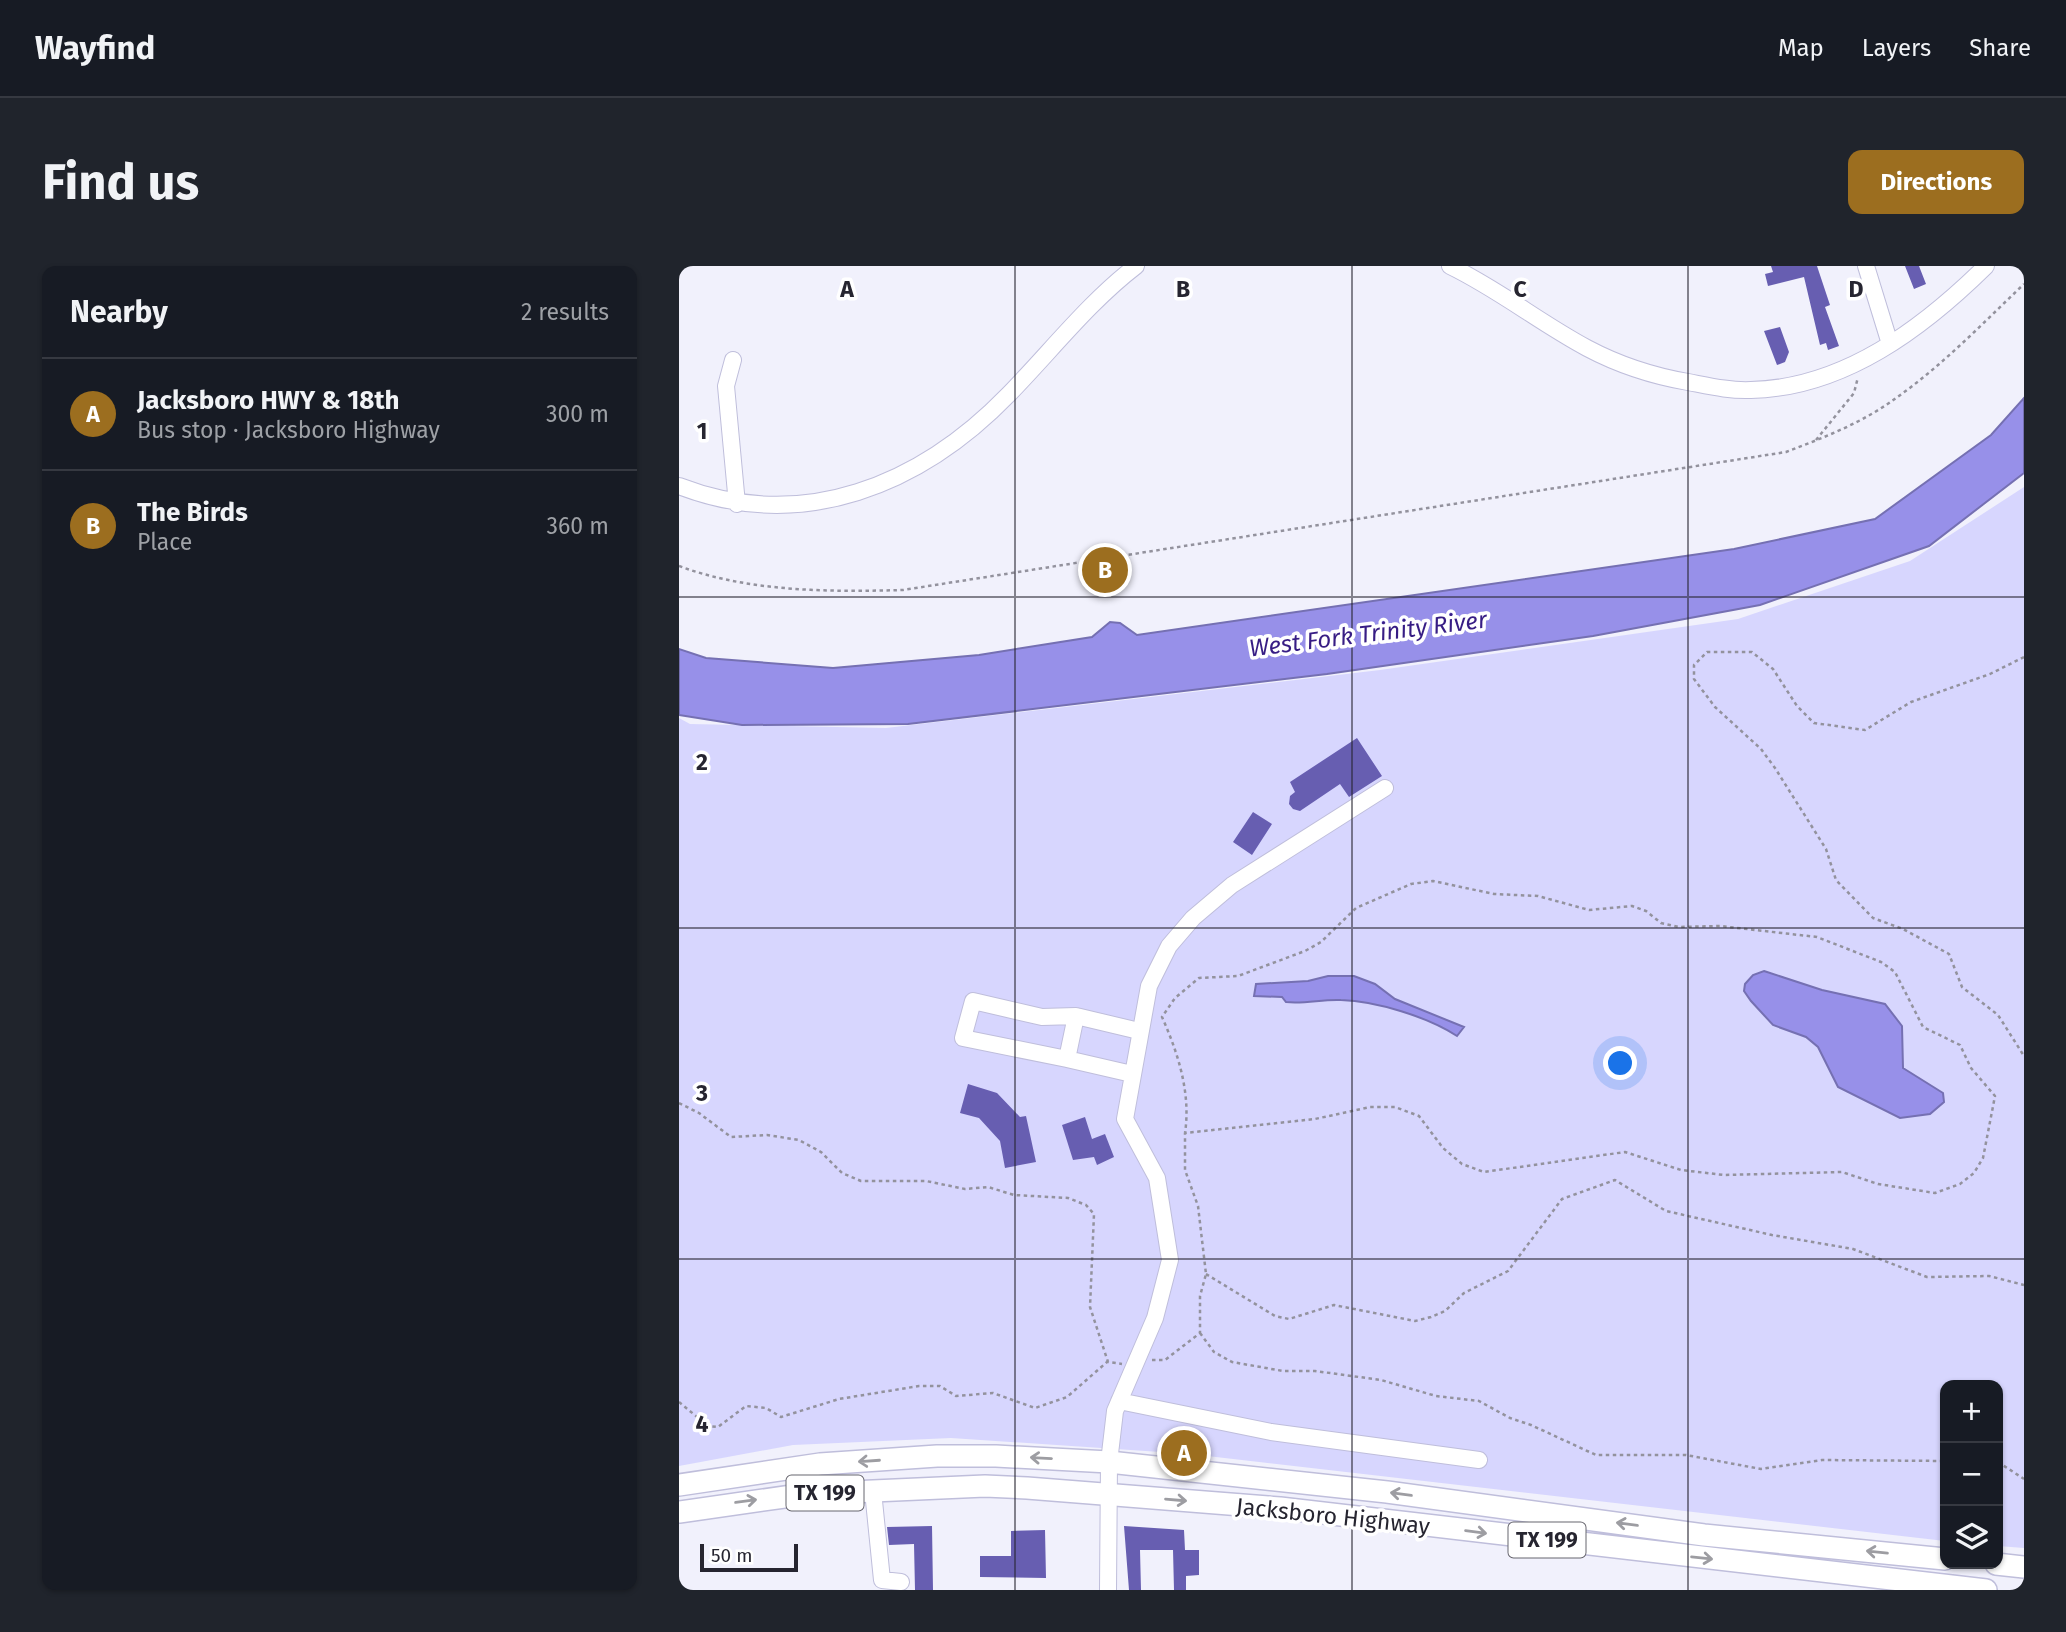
<!DOCTYPE html>
<html lang="en">
<head>
<meta charset="utf-8">
<style>
	:root { --surface:#171b24; --page:#20242c; --text:#f1f3f6; --muted:#9ea1a6; --line:#363941; --accent:#9c6e1f }
	body { margin:0; font-family:"Fira Sans",sans-serif; background:var(--page); color:var(--text) }
	.controls { position:absolute; right:21px; bottom:21px; display:grid; overflow:hidden; border-radius:14px; box-shadow:0 2px 5px #0004 }
	.controls button { width:63px; height:63px; display:grid; place-items:center; padding:0; border:0; border-bottom:2px solid var(--line); background:var(--surface); color:var(--text); font:35px sans-serif }
	.scale { position:absolute; left:21px; bottom:18px; width:98px; box-sizing:border-box; padding-left:7px; border:4px solid #262530; border-top:0; font-size:19px; line-height:24px; white-space:nowrap; color:#262530; -webkit-text-stroke:5px #fff; paint-order:stroke }
	.you { position:absolute; left:942px; top:798px; width:24px; height:24px; margin:-18px; border:5px solid #fff; border-radius:50%; background:#1a73e8; box-shadow:0 0 0 10px #1a73e833 }
	.badge { display:grid; place-items:center; width:46px; height:46px; border-radius:50%; background:var(--accent); color:#fff; font-size:23px; font-weight:700 }
	.pin { position:absolute; translate:-50% -50%; border:4px solid #fff; box-shadow:0 2px 7px #0006 }
	.list { margin:0; padding:0; list-style:none }
	h2 { display:flex; justify-content:space-between; align-items:center; height:91px; margin:0; padding:0 28px; font-size:30px }
	h2 small { font-size:23px; font-weight:400; color:var(--muted) }
	.list li { display:grid; grid-template-columns:46px 1fr auto; gap:21px; align-items:center; box-sizing:border-box; height:112px; padding:0 28px; border-top:2px solid var(--line) }
	.list b { display:block; font-size:26px; white-space:nowrap }
	.list p { margin:0; font-size:23px; white-space:nowrap; color:var(--muted) }
	.list em { font-size:23px; font-style:normal; color:var(--muted) }
	.icon { flex:none; width:38px; height:38px; fill:none; stroke:currentColor; stroke-width:2; stroke-linecap:round; stroke-linejoin:round }
	.map { position:relative; flex:none; width:1345px; height:1324px; overflow:hidden; border-radius:14px }
	header { display:flex; align-items:center; gap:42px; box-sizing:border-box; height:98px; padding:0 35px; background:var(--surface); border-bottom:2px solid var(--line) }
	header strong { font-size:33px }
	nav { display:flex; gap:38px; margin-inline-start:auto; font-size:24px }
	.intro { display:flex; align-items:center; justify-content:space-between; box-sizing:border-box; height:168px; padding:0 42px }
	h1 { margin:0; font-size:49px }
	.button { padding:18px 32px; border-radius:14px; background:var(--accent); color:#fff; font-size:24px; font-weight:700 }
	main { display:flex; gap:42px; padding:0 42px }
	aside { flex:1; background:var(--surface); border-radius:14px; box-shadow:0 2px 5px #0004 }
	.map>svg:first-child { display:block }
	.green { fill:#d7d6fe }
	.water { fill:#9790e9; stroke:#7570b2; stroke-width:2 }
	.building { fill:#675eb1 }
	.lines { fill:none; stroke-linecap:round; stroke-linejoin:round }
	.minor-casing { stroke:#bfbedb; stroke-width:18 }
	.major-casing { stroke:#bfbedb; stroke-width:24 }
	.path { stroke:#93929d; stroke-width:2.5; stroke-dasharray:3.5 3.5; stroke-linecap:butt }
	.minor { stroke:#fff; stroke-width:16 }
	.major { stroke:#fff; stroke-width:21 }
	.oneway { stroke:#9d9da2 }
	.grid { fill:none; stroke:#262530; stroke-width:2; stroke-opacity:0.55 }
	.labels { text-anchor:middle; stroke-width:7; stroke-linejoin:round; paint-order:stroke }
	.shield { fill:#fff; stroke:#67666e; stroke-width:2 }
	.shield-label { font-size:21px; font-weight:bold; fill:#262530 }
	.street-label { font-size:23px; fill:#262530; stroke:#fff }
	.water-label { font-size:24px; font-style:italic; fill:#371d84; stroke:#fff }
	.grid-label { font-size:23px; text-anchor:middle; font-weight:bold; fill:#262530; stroke:#fff; stroke-width:7; stroke-linejoin:round; paint-order:stroke }
</style>
</head>
<body>
<header>
<strong>Wayfind</strong>
<nav><a>Map</a><a>Layers</a><a>Share</a></nav>
</header>
<div class="intro"><h1>Find us</h1><a class="button">Directions</a></div>
<main>
<aside>
<h2>Nearby<small>2 results</small></h2>
<ul class="list">
<li><span class="badge">A</span><div><b>Jacksboro HWY &amp; 18th</b><p>Bus stop · Jacksboro Highway</p></div><em>300 m</em></li>
<li><span class="badge">B</span><div><b>The Birds</b><p>Place</p></div><em>360 m</em></li>
</ul>
</aside>
<div class="map">
<svg width="1345" height="1324" viewBox="0 0 1345 1324">
	<rect width="100%" height="100%" fill="#f1f1fc"/>
	<path class="green" d="M1345,221V1282L1319,1280V1119H1266V1275L511,1188L272,1172L114,1179L0,1200V452L11,458L207,462L701,404L1059,353L1231,295Z"/>
	<path class="water" d="M1345,132V207L1250,280L1081,339L914,370L648,408L229,458L63,459L0,449V383L27,392L154,402L300,389L413,371L431,356L441,357L458,369L1055,283L1196,253L1312,169Z
		M1085,705L1143,724L1206,738L1223,760L1224,802L1264,827L1265,836L1251,848L1221,852L1159,821L1139,781L1127,771L1094,759L1072,735L1065,725L1066,718L1074,709Z
		M649,710H675L696,718L716,733L785,761L778,770C749,751 697,735 662,734C643,733 627,738 607,736L603,731L575,730L577,718L629,715Z"/>
	<path class="building" d="M1092,0H1138L1151,39L1146,41L1160,80L1149,84L1147,77L1141,79L1125,11L1089,20L1086,8L1094,6Z
		M1226,0H1240L1247,18L1235,23Z
		M1101,61L1110,86L1106,96L1098,99L1085,65Z
		M678,472L703,510L670,531L661,518L621,545L614,543L610,538L611,530L616,526L611,516Z
		M574,546L593,558L573,589L554,576Z
		M289,818L318,827L341,851L347,850L357,896L326,902L321,875L300,852L281,847Z
		M406,851L413,873L426,868L435,891L418,899L415,891L394,894L383,859Z
		M253,1260L254,1324H236L235,1278L210,1279L208,1261Z
		M445,1260L505,1264L506,1284H520V1309L507,1310V1324H495L494,1284H461L462,1324H450Z
		M366,1264L367,1312L301,1311V1290H332V1265Z"/>
	<g class="lines">
		<g class="minor-casing">
			<path id="minor" d="M771,0C819,23 861,57 908,82C940,99 974,110 1009,116C1030,120 1051,125 1072,124C1165,122 1244,62 1307,0
				M1187,0L1211,78
				M54,94L47,120L58,238
				M0,220C124,268 242,219 330,128C372,85 410,36 457,0
				M388,793L284,772L294,735L363,751L397,750
				M453,808L388,793L397,750L460,765
				M440,1135L592,1166L800,1194
				M194,1225L203,1314L222,1316
				M429,1324L430,1196L436,1145L476,1052L491,994L478,912L446,853L470,720L490,680L514,652L553,619L706,522"/>
		</g>
		<g class="major-casing">
			<path id="major" d="M0,1219L141,1198L258,1190H317L430,1196L708,1226L1025,1269L1266,1293
				M0,1246L127,1228L306,1220L348,1222L601,1242L1307,1324
				M1317,1298L1345,1301"/>
		</g>
		<path class="path" d="M1137,174L1175,127L1179,111
			M0,300C70,326 150,326 224,324L1107,186C1144,172 1185,156 1217,132C1264,99 1304,57 1345,18
			M1345,391L1311,408L1232,436L1186,464L1135,457L1118,440L1094,403L1073,386H1028L1015,399V413L1036,441L1082,483L1096,502L1147,583L1157,614L1194,652L1224,663L1270,688L1283,721L1319,749L1345,790
			M0,837L20,847L52,871L88,869L120,874L142,886L163,907L182,915H247L286,923L309,921L335,929L389,932L407,939L415,948L411,1041L429,1096L443,1098
			M527,1008L596,1050L610,1053L655,1039L736,1055L752,1051L766,1045L785,1027L829,1005L883,933L936,914L987,945L1093,969L1174,983L1248,1011L1310,1010L1345,1019
			M521,1067L535,1086L553,1096L604,1105H636L702,1114L757,1130L800,1135L831,1152L852,1159L917,1189H1007L1082,1203L1143,1194L1266,1195
			M473,1094H486L521,1067V1030L527,1008L519,940L506,904V867L636,853L691,841H716L740,850L764,882L783,898L805,906L946,886L1002,904L1045,909L1163,906L1199,918L1256,927L1281,918L1295,907L1304,892L1316,830L1292,802L1281,779L1244,761L1216,706L1202,696L1138,671L1041,660L1000,661L982,657L967,645L953,640L910,644L859,630L815,628L754,615L732,618L677,642L642,676L626,685L559,710L520,712L496,732L483,751C499,787 512,827 506,867
			M0,1136L29,1160L39,1161L67,1140L87,1142L102,1151L160,1133L240,1120H261L277,1130L314,1127L356,1142L388,1131L428,1096
			M1319,1196L1345,1213"/>
		<use href="#minor" class="minor"/>
		<use href="#major" class="major"/>
	</g>
	<defs><path id="oneway-shaft" d="M-6 0H5M1.5-3L5.5 0L1.5 3" fill="none" stroke-width="1.6" stroke-linecap="round" stroke-linejoin="round" transform="scale(1.75)"/></defs>
	<g class="oneway">
		<use href="#oneway-shaft" transform="translate(362 1192) rotate(-177)"/>
		<use href="#oneway-shaft" transform="translate(190 1195) rotate(176)"/>
		<use href="#oneway-shaft" transform="translate(722 1228) rotate(-172)"/>
		<use href="#oneway-shaft" transform="translate(497 1234) rotate(5)"/>
		<use href="#oneway-shaft" transform="translate(67 1235) rotate(-8)"/>
		<use href="#oneway-shaft" transform="translate(948 1258) rotate(-172)"/>
		<use href="#oneway-shaft" transform="translate(797 1266) rotate(7)"/>
		<use href="#oneway-shaft" transform="translate(1198 1286) rotate(-174)"/>
		<use href="#oneway-shaft" transform="translate(1023 1292) rotate(6)"/>
	</g>
	<path class="grid" d="M336,0V1324M673,0V1324M1009,0V1324M0,331H1345M0,662H1345M0,993H1345"/>
	<g class="labels">
		<g class="shield">
			<rect x="107.5" y="1209.5" width="77" height="35" rx="5"/>
			<rect x="829.5" y="1256.5" width="77" height="35" rx="5"/>
		</g>
		<g class="shield-label">
			<text x="146" y="1234">TX 199</text>
			<text x="868" y="1281">TX 199</text>
		</g>
		<g class="street-label">
			<text transform="translate(654 1250) rotate(6)" y="8">Jacksboro Highway</text>
		</g>
		<g class="water-label">
			<text transform="translate(689 368) rotate(-7)" y="8">West Fork Trinity River</text>
		</g>
	</g>
	<g class="grid-label">
		<text x="168" y="31">A</text>
		<text x="504" y="31">B</text>
		<text x="841" y="31">C</text>
		<text x="1177" y="31">D</text>
		<text x="23" y="173">1</text>
		<text x="23" y="504">2</text>
		<text x="23" y="835">3</text>
		<text x="23" y="1166">4</text>
	</g>
</svg>
<div class="controls">
<button>+</button>
<button>−</button>
<button><svg class="icon" aria-label="layers" viewBox="0 0 24 24"><path d="M12 4l9 5-9 5-9-5zM3 14l9 5 9-5"/></svg></button>
</div>
<div class="scale">50 m</div>
<div class="you"></div>
<div class="pin badge" style="left:505px;top:1187px">A</div>
<div class="pin badge" style="left:426px;top:304px">B</div>
</div>
</main>
</body>
</html>
